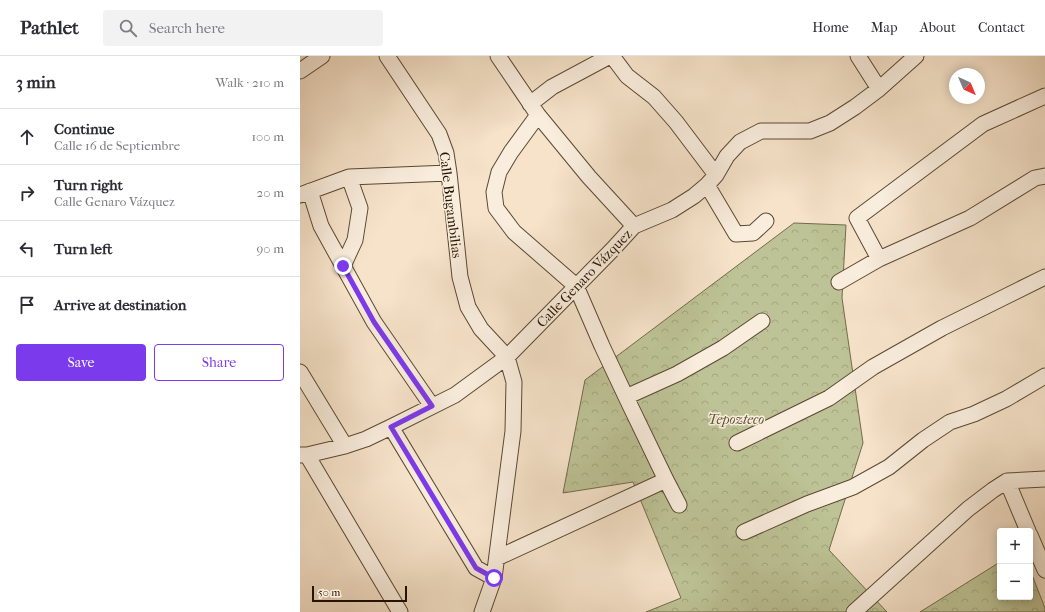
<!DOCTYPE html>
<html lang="en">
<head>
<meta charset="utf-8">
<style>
	:root { --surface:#fff; --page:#f2f2f3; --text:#2b2b33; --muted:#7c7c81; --line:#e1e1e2; --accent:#7c3aed }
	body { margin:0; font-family:"IM FELL French Canon",serif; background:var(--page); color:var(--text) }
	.controls { position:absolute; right:12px; bottom:12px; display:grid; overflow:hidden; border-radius:4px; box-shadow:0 2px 10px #0003 }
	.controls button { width:36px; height:36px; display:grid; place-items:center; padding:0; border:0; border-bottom:1px solid var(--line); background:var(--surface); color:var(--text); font:20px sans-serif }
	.compass { position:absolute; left:649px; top:12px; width:36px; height:36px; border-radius:50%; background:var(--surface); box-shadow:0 2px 10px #0003; rotate:136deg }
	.scale { position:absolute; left:12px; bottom:10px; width:95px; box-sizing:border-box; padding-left:4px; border:2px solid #271400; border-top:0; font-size:11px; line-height:14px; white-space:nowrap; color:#271400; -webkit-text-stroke:3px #f9eddd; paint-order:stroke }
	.stop { position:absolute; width:12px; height:12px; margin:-9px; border:3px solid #7c3aed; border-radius:50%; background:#fff }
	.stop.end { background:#7c3aed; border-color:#fff; box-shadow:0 1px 4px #0008 }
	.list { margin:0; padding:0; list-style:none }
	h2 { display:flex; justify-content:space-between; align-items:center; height:52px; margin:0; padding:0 16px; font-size:17px }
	h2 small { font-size:13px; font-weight:400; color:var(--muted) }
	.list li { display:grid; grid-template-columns:26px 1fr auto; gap:12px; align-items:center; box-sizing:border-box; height:56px; padding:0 16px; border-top:1px solid var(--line) }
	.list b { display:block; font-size:15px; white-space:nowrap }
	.list p { margin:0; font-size:13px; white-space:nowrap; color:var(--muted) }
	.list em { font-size:13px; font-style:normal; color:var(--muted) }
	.actions { display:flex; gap:8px; padding:12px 16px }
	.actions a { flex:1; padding:9px 0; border:1px solid var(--accent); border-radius:4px; text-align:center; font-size:14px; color:var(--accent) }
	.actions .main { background:var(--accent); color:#fff }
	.icon { flex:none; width:22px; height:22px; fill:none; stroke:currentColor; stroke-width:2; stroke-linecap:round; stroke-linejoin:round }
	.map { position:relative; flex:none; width:745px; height:556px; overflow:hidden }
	header { display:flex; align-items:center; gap:24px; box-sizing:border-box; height:56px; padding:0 20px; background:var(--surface); border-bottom:1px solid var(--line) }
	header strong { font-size:19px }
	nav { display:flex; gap:22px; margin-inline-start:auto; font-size:14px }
	.search { width:280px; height:36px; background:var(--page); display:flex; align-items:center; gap:10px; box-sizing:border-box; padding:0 14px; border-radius:4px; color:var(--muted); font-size:15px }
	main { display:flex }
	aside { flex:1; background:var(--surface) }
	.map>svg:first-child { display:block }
	.forest { fill:url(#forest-crowns); stroke:#726c4b }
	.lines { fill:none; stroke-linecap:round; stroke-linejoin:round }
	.minor-casing { stroke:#5b4832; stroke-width:17 }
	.minor { stroke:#f9eddd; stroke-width:15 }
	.route { stroke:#7c3aed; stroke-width:5 }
	.labels { text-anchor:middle; stroke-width:3; stroke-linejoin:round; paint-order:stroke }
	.street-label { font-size:14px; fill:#271400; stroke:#f9eddd }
	.park-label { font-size:14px; font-style:italic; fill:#5c5134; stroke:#f9eddd }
</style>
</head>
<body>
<header>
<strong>Pathlet</strong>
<div class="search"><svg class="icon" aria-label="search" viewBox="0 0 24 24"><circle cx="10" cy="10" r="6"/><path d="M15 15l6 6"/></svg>Search here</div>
<nav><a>Home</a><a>Map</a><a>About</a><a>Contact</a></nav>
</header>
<main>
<aside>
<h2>3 min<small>Walk · 210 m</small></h2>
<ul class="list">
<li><svg class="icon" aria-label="ahead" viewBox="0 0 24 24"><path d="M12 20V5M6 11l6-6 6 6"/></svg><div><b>Continue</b><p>Calle 16 de Septiembre</p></div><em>100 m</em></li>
<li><svg class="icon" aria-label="right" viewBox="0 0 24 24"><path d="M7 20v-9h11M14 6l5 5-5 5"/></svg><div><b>Turn right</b><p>Calle Genaro Vázquez</p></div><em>20 m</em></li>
<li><svg class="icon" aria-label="left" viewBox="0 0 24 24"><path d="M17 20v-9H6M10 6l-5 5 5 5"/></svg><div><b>Turn left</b></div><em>90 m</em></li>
<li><svg class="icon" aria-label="arrive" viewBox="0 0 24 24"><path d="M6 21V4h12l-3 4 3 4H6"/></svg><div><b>Arrive at destination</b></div></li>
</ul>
<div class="actions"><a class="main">Save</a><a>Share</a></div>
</aside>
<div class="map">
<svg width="745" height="556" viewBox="0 0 745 556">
	<defs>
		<pattern id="forest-crowns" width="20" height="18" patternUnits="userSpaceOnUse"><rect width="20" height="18" fill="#bdc396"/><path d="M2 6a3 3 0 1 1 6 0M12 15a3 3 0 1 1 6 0" fill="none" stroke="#a2a780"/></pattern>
	</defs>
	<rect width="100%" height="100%" fill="#f6e3ca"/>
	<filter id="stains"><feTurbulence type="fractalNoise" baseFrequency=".005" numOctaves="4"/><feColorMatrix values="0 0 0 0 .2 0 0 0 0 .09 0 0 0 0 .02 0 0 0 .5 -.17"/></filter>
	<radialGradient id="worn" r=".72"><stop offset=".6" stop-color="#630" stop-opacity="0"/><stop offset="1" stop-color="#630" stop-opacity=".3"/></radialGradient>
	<path class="forest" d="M494,167L546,169L542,242L563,387L529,494L587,556H346L381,542L333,426L263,437L285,324Z
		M700,506V541H730V514L745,552V556H620Z"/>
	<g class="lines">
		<g class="minor-casing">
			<path id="minor" d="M87,0L139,78L146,97L149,117L160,221L168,251L181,273L207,301L214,326L213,375L194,522L182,556
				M198,0L238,59L289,121L334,170
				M312,0L327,20L354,41L376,66L416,119
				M558,0L579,33
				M0,15L22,0
				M230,48L252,31L310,0
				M238,59L211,96L199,116L194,136L196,152L214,176L276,230L302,290L326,341L366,424L379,449
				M407,129L436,178L453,177L466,165
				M10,135L21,170L74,266L132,350
				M0,139L49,121L149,117
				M579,203L557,162L683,68L745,40
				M43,210L55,184L60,152L49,121
				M539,226L579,203L670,162L735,122L745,120
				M0,316L45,390
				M326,341L377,318L423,292L462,265
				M91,371L176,512L194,522
				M437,387L529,342L573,311L642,272L745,221
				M0,399H7L45,390L66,383L91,371L155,339L207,301L313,193L334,170L372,154L394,140L407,129L416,119L427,100L440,86L461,75H510L530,67L555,51L579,33L616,0
				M7,399L100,556
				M707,425L728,475
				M444,476L507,448L553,431L589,411L623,384L650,366L674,358L706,343L745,320
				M730,479L745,514
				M197,502L366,424
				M554,556L668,453L693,434L707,425L745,423"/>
		</g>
		<use href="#minor" class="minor"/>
	</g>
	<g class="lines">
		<path class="route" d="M43,210L74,266L132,350L91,371L176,512L194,522"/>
	</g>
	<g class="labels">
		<g class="street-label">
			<text transform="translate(151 149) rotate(83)" y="5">Calle Bugambilias</text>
			<text transform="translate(284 222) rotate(-46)" y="5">Calle Genaro Vázquez</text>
		</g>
		<g class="park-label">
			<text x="436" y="368">Tepozteco</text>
		</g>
	</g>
	<rect width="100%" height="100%" filter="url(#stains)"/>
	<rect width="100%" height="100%" fill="url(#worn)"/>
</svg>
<div class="controls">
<button>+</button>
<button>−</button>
</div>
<svg class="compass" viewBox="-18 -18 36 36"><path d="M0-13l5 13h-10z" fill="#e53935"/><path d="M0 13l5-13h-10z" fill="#7c7c81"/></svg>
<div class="scale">50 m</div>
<div class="stop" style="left:194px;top:522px"></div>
<div class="stop end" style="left:43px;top:210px"></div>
</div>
</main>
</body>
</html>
